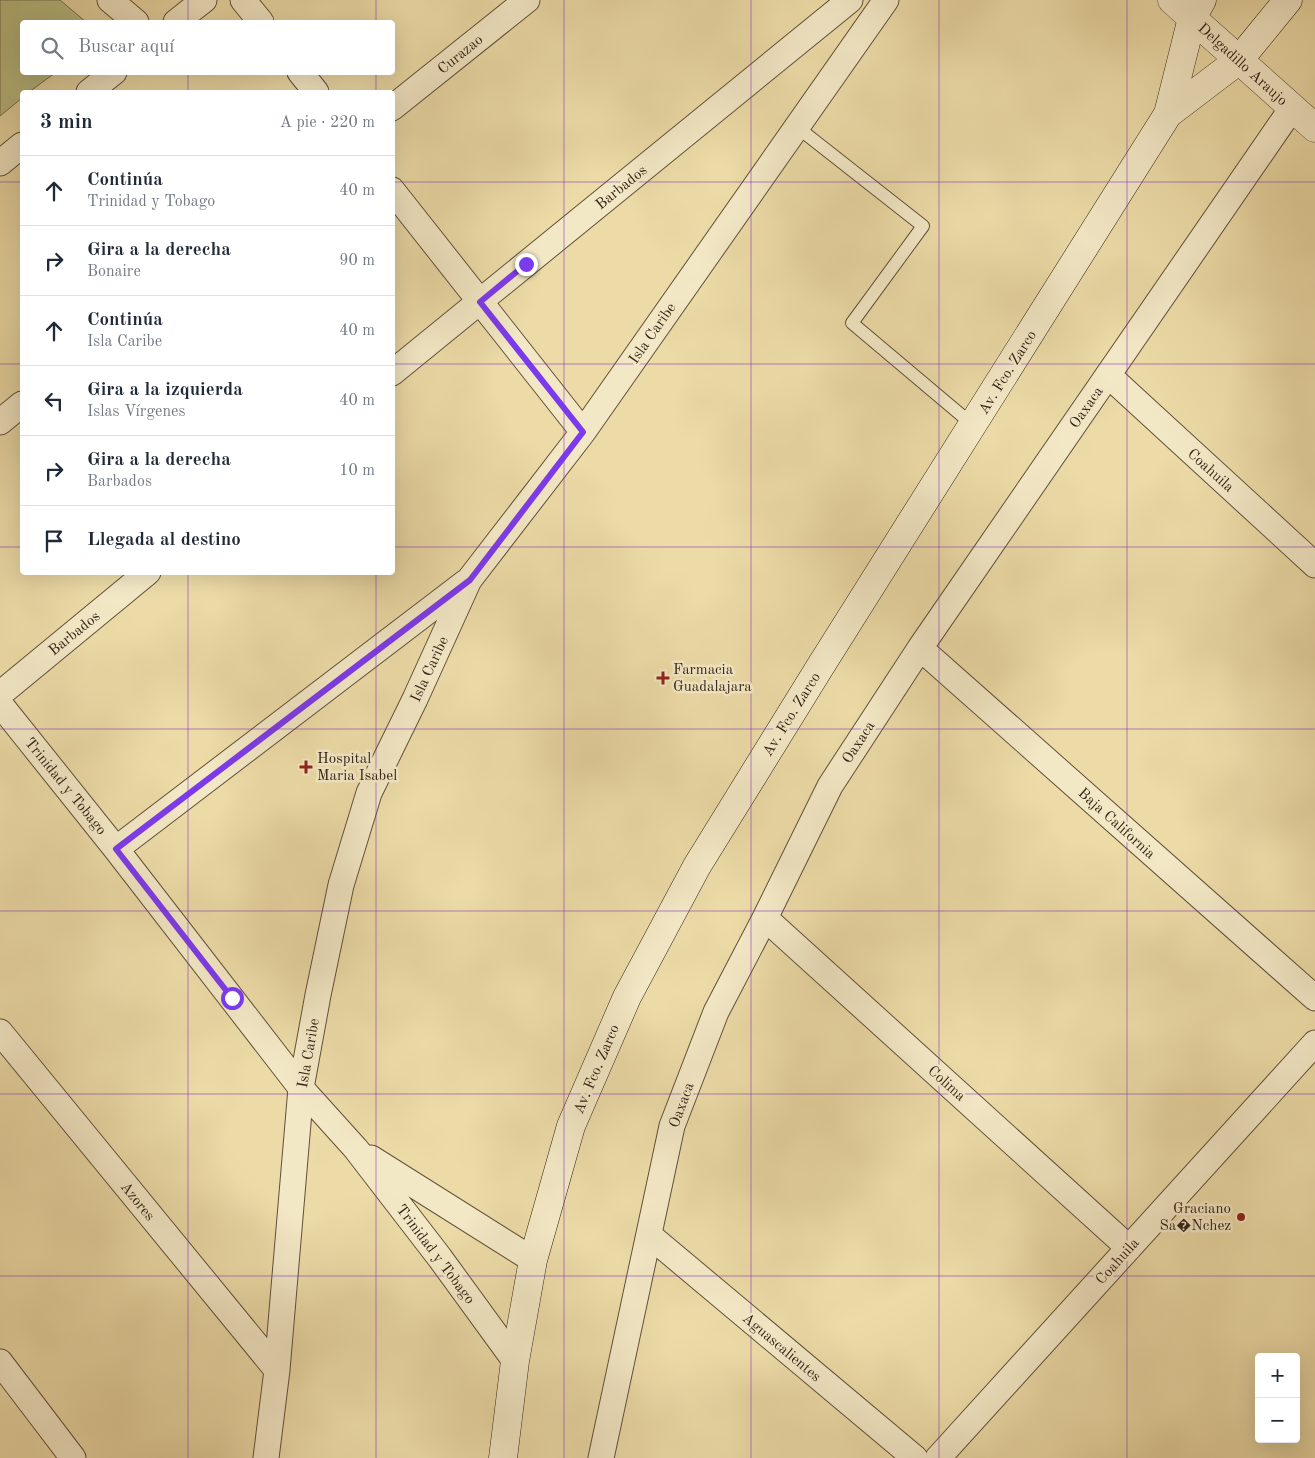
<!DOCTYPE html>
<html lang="es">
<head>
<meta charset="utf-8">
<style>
	:root { --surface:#fff; --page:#f6f6f7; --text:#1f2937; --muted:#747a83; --line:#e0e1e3 }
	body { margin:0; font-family:"Old Standard TT",serif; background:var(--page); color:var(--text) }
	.controls { position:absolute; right:15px; bottom:15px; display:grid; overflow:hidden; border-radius:5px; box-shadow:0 5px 20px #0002 }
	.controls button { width:45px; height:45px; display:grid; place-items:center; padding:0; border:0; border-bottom:1px solid var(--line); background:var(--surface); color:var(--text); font:25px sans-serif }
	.stop { position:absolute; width:15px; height:15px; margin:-11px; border:4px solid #7c3aed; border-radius:50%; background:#fff }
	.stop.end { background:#7c3aed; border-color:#fff; box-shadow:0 1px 5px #0008 }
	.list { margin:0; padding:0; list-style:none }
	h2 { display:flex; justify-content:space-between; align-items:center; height:65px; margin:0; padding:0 20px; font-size:21px }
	h2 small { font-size:16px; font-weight:400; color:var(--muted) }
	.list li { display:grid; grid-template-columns:32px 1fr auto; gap:15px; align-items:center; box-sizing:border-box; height:70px; padding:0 20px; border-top:1px solid var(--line) }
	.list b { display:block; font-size:19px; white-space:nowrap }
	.list p { margin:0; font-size:16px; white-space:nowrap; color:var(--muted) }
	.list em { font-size:16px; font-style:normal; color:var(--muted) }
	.icon { flex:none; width:28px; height:28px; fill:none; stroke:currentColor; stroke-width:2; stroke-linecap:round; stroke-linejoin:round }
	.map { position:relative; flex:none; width:1315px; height:1458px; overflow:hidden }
	.search { position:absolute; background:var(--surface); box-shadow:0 5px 20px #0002; left:20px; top:20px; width:375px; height:55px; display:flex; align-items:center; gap:12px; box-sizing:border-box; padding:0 18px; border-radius:5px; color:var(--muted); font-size:19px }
	.panel { position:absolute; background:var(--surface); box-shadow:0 5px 20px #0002; left:20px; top:90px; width:375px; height:485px; border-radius:5px }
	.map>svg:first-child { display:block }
	.green { fill:#bbbf85; stroke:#77704e }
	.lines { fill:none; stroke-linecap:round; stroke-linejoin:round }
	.service-casing { stroke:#61503a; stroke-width:14 }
	.minor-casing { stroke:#61503a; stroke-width:27 }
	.tertiary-casing { stroke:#61503a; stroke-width:29 }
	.secondary-casing { stroke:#332216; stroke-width:29 }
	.service { stroke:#f3e8c6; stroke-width:12 }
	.minor { stroke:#f3e8c6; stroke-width:25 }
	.tertiary { stroke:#f3e8c6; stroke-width:28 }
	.secondary { stroke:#f3e8c6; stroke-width:28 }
	.route { stroke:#7c3aed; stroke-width:6 }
	.grid { fill:none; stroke:#7b2cbf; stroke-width:1; stroke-opacity:0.55 }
	.poi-dot { fill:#8f2418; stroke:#f3e8c6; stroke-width:2 }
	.labels { text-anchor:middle; stroke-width:5; stroke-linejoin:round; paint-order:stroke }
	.street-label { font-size:15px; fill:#332216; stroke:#f3e8c6 }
	.poi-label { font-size:15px; fill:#332216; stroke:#f3e8c6; text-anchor:start }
</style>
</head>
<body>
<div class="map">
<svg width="1315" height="1458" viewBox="0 0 1315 1458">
	<rect width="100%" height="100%" fill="#ecdba7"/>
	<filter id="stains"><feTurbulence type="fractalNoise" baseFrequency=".004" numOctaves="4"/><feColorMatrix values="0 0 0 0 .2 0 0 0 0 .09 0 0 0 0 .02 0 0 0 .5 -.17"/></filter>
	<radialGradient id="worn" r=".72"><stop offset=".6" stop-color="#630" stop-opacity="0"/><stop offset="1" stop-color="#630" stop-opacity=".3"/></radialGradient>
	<path class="green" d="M0,0H60L86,22H22V72L55,73L29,92H22V98L0,116Z"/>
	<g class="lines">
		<g class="service-casing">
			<path id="service" d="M797,127L923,226L852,323L973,425"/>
		</g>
		<g class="minor-casing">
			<path id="minor" d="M110,0L136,22
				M243,0L261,22
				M176,22L204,0
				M300,72L316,92
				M89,92L114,72
				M392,108L527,0
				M0,163L22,145
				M392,190L583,432
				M392,373L850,0
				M1108,375L1315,565
				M0,422L22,404
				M920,648L1315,998
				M0,694L148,572
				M0,704L116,849L301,1088L356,1149L440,1258L515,1361
				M116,849L466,582
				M765,918L1129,1248
				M0,1032L277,1370
				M371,1158L533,1260
				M649,1235L915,1458
				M0,1362L73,1458
				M266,1458L277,1370L301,1088L318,995L341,885L369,793L415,699L469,580L583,432L886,0
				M601,1458L672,1126L716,1012L765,918L830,786L920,648L1292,108
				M938,1458L1315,1043"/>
		</g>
		<g class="tertiary-casing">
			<path id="tertiary" d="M1172,0L1315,128"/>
		</g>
		<g class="secondary-casing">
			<path id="secondary" d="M1168,114L1239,60L1288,0
				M503,1458L515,1361L533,1260L571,1126L627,997L697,866L820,667L1168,114L1192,18L1202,0"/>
		</g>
		<use href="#service" class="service"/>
		<use href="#minor" class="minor"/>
		<use href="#tertiary" class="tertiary"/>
		<use href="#secondary" class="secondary"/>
	</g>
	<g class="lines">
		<path class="route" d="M232,998L116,849L470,580L583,432L480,302L526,264"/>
	</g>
	<path class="grid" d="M188,0V22M376,0V22M564,0V1458M751,0V1458M939,0V1458M1127,0V1458M188,72V92M376,72V92M0,182H22M392,182H1315M0,364H22M392,364H1315M0,547H22M392,547H1315M188,572V1458M376,572V1458M0,729H1315M0,911H1315M0,1094H1315M0,1276H1315"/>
	<g class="poi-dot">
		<path d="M660.5 670.5h5v5h5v5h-5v5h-5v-5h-5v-5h5z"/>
		<path d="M303.5 759.5h5v5h5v5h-5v5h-5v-5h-5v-5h5z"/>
		<circle cx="1241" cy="1217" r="5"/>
	</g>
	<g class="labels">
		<g class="street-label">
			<text transform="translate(460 54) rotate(-39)" y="5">Curazao</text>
			<text transform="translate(1243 64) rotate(42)" y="5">Delgadillo Araujo</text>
			<text transform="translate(621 187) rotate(-39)" y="5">Barbados</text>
			<text transform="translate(652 333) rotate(-55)" y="5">Isla Caribe</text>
			<text transform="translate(1007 372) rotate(-58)" y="5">Av. Fco. Zarco</text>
			<text transform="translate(1086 407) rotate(-55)" y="5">Oaxaca</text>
			<text transform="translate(1211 470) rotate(42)" y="5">Coahuila</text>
			<text transform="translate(74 633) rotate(-39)" y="5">Barbados</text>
			<text transform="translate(429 669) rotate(-65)" y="5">Isla Caribe</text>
			<text transform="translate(791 714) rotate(-58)" y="5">Av. Fco. Zarco</text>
			<text transform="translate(858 742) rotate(-57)" y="5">Oaxaca</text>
			<text transform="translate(66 786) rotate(51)" y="5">Trinidad y Tobago</text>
			<text transform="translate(1117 823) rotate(42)" y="5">Baja California</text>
			<text transform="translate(308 1053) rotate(-80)" y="5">Isla Caribe</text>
			<text transform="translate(596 1069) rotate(-67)" y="5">Av. Fco. Zarco</text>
			<text transform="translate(947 1083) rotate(42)" y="5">Colima</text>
			<text transform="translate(681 1105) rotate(-70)" y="5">Oaxaca</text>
			<text transform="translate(138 1201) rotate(51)" y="5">Azores</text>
			<text transform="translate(436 1254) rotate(53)" y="5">Trinidad y Tobago</text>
			<text transform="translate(1117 1261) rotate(-48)" y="5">Coahuila</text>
			<text transform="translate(782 1347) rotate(40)" y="5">Aguascalientes</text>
		</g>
		<g class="poi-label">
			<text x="673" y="674">Farmacia<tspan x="673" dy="17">Guadalajara</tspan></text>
			<text x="317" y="763">Hospital<tspan x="317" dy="17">Maria Isabel</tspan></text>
			<text x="1231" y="1213" text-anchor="end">Graciano<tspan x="1231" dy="17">Sa�Nchez</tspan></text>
		</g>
	</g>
	<rect width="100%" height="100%" filter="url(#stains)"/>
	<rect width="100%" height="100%" fill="url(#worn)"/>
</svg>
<div class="controls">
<button>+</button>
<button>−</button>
</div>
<div class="stop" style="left:232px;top:998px"></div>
<div class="stop end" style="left:526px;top:264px"></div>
<div class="search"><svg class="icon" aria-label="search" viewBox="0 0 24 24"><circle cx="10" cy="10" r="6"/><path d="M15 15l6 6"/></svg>Buscar aquí</div>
<section class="panel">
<h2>3 min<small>A pie · 220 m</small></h2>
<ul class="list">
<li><svg class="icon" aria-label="ahead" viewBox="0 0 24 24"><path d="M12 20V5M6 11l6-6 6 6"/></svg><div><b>Continúa</b><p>Trinidad y Tobago</p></div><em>40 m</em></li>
<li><svg class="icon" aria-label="right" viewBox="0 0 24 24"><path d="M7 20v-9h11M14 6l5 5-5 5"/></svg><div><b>Gira a la derecha</b><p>Bonaire</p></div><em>90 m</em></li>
<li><svg class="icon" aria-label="ahead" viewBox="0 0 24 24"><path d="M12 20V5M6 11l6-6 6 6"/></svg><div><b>Continúa</b><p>Isla Caribe</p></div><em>40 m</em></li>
<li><svg class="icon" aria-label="left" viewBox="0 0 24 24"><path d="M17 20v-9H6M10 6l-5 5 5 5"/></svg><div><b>Gira a la izquierda</b><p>Islas Vírgenes</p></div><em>40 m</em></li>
<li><svg class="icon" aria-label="right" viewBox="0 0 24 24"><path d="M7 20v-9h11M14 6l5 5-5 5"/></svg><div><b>Gira a la derecha</b><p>Barbados</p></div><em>10 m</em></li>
<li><svg class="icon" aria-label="arrive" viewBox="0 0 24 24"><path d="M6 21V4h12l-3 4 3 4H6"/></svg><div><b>Llegada al destino</b></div></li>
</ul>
</section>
</div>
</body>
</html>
